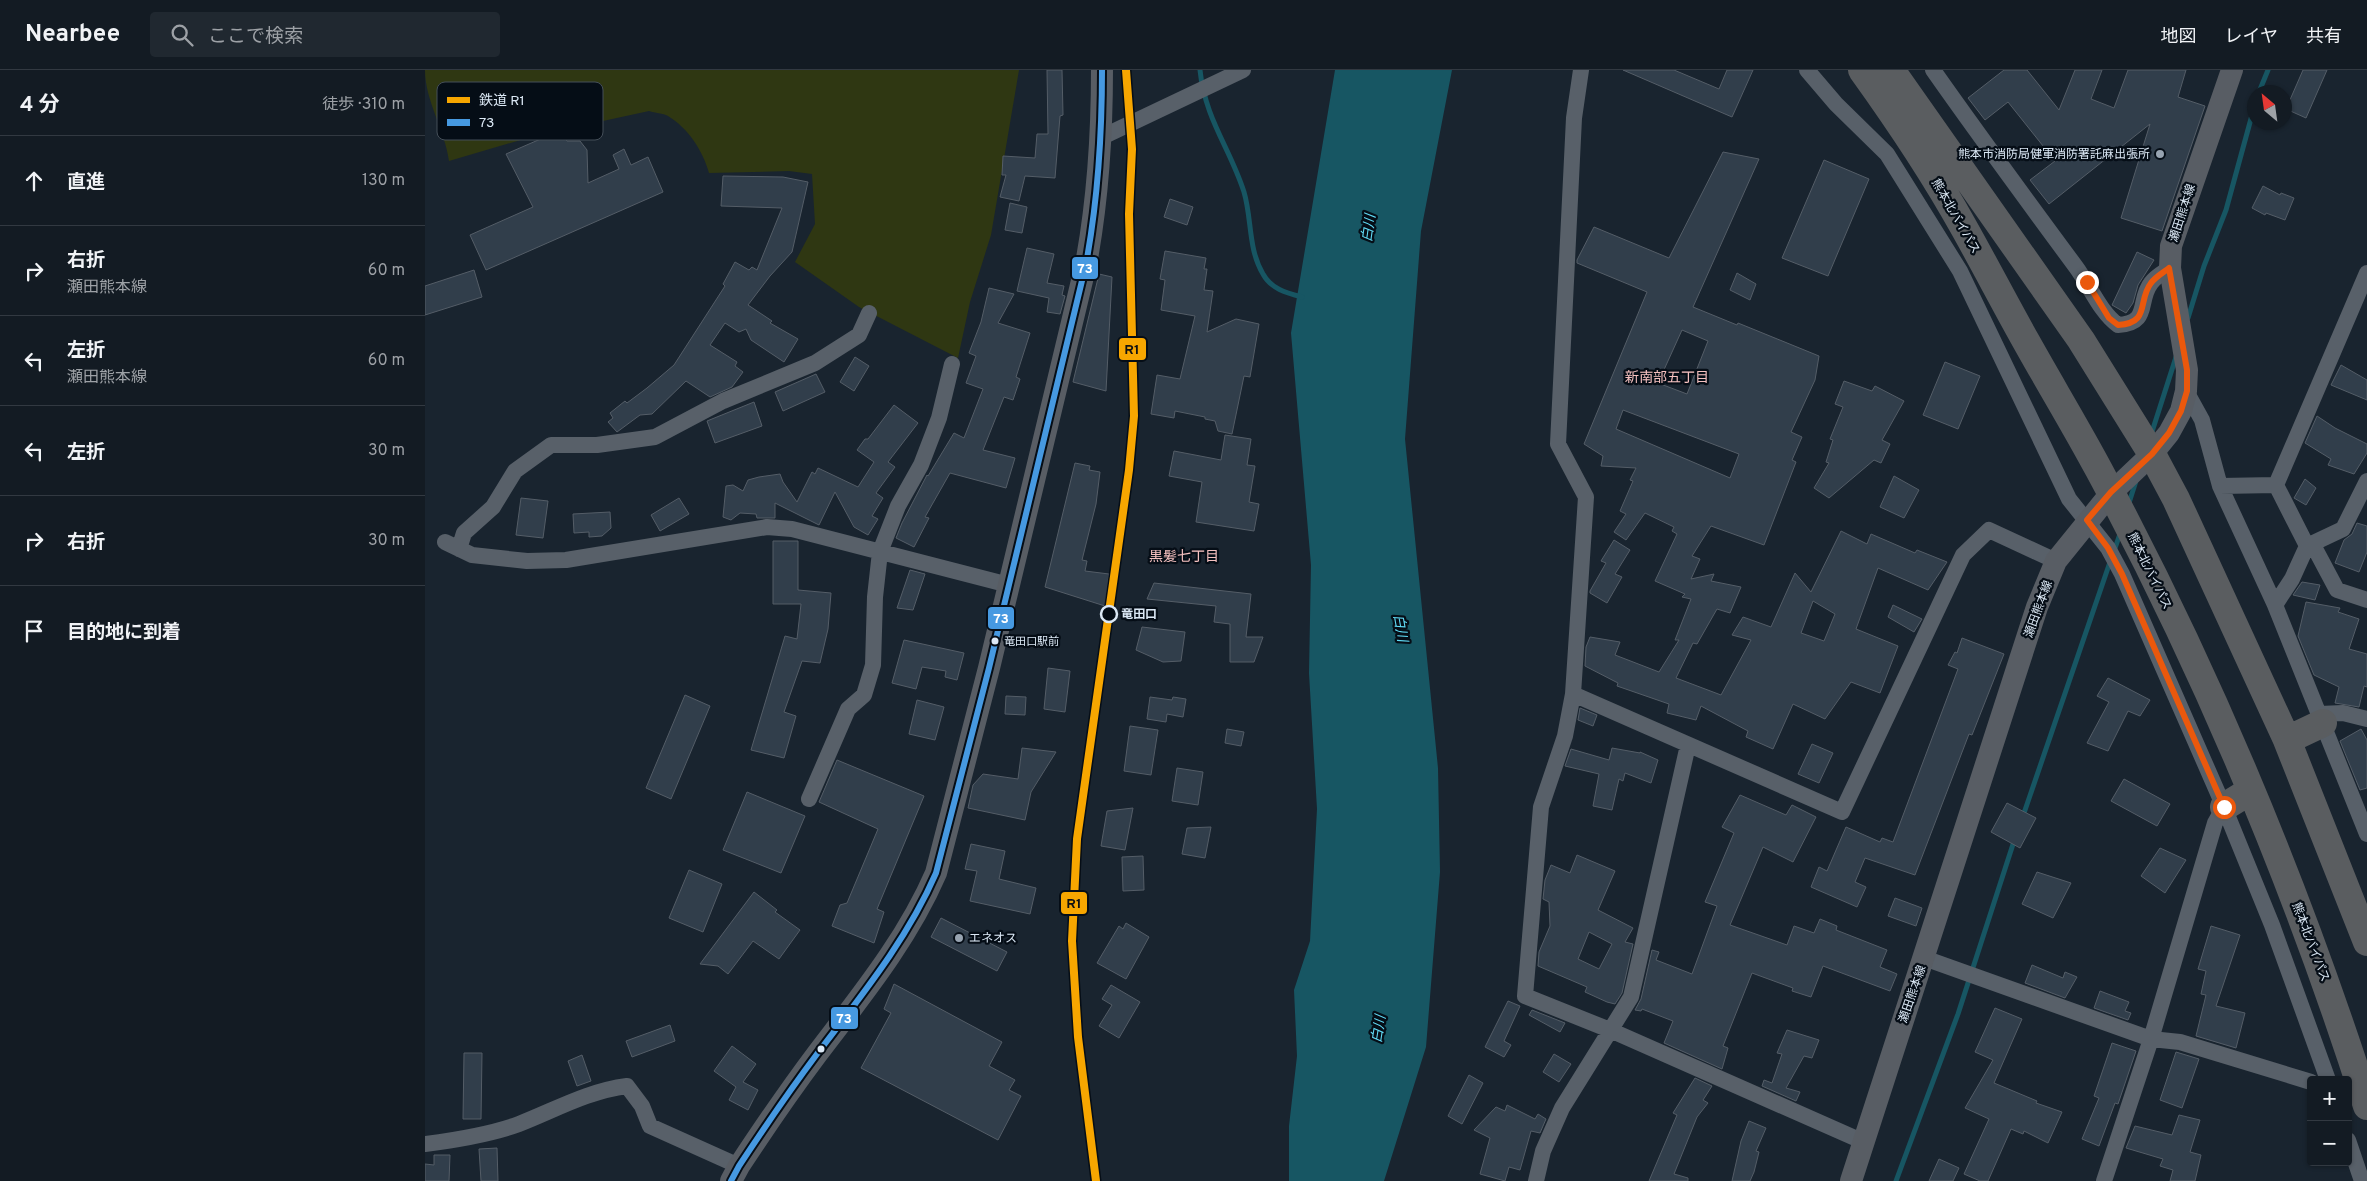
<!DOCTYPE html>
<html lang="ja">
<head>
<meta charset="utf-8">
<style>
	:root { --surface:#131b23; --page:#202830; --text:#f1f3f6; --muted:#9da1a6; --line:#323941 }
	body { margin:0; font-family:Overpass,"Noto Sans JP",sans-serif; background:var(--page); color:var(--text) }
	.controls { position:absolute; right:15px; bottom:15px; display:grid; overflow:hidden; border-radius:5px; box-shadow:0 1px 4px #0004 }
	.controls button { width:45px; height:45px; display:grid; place-items:center; padding:0; border:0; border-bottom:1px solid var(--line); background:var(--surface); color:var(--text); font:25px sans-serif }
	.compass { position:absolute; left:1822px; top:15px; width:45px; height:45px; border-radius:50%; background:var(--surface); box-shadow:0 1px 4px #0004; rotate:331deg }
	.stop { position:absolute; width:15px; height:15px; margin:-11px; border:4px solid #ea580c; border-radius:50%; background:#fff }
	.stop.end { background:#ea580c; border-color:#fff; box-shadow:0 1px 5px #0008 }
	.list { margin:0; padding:0; list-style:none }
	h2 { display:flex; justify-content:space-between; align-items:center; height:65px; margin:0; padding:0 20px; font-size:21px }
	h2 small { font-size:16px; font-weight:400; color:var(--muted) }
	.list li { display:grid; grid-template-columns:32px 1fr auto; gap:15px; align-items:center; box-sizing:border-box; height:90px; padding:0 20px; border-top:1px solid var(--line) }
	.list b { display:block; font-size:19px; white-space:nowrap }
	.list p { margin:0; font-size:16px; white-space:nowrap; color:var(--muted) }
	.list em { font-size:16px; font-style:normal; color:var(--muted) }
	.icon { flex:none; width:28px; height:28px; fill:none; stroke:currentColor; stroke-width:2; stroke-linecap:round; stroke-linejoin:round }
	.map { position:relative; flex:none; width:1942px; height:1111px; overflow:hidden }
	header { display:flex; align-items:center; gap:30px; box-sizing:border-box; height:70px; padding:0 25px; background:var(--surface); border-bottom:1px solid var(--line) }
	header strong { font-size:24px }
	nav { display:flex; gap:28px; margin-inline-start:auto; font-size:18px }
	.search { width:350px; height:45px; background:var(--page); display:flex; align-items:center; gap:12px; box-sizing:border-box; padding:0 18px; border-radius:5px; color:var(--muted); font-size:19px }
	main { display:flex }
	aside { flex:1; background:var(--surface) }
	.map>svg:first-child { display:block }
	.green { fill:#2f3712 }
	.water { fill:#175663 }
	.lines { fill:none; stroke-linecap:round; stroke-linejoin:round }
	.stream { stroke:#175663; stroke-width:5 }
	.building { fill:#313e4b; stroke:#545d67; fill-rule:evenodd }
	.minor { stroke:#586069; stroke-width:16 }
	.secondary { stroke:#585d64; stroke-width:22 }
	.trunk { stroke:#5a5d60; stroke-width:28 }
	.bus-1-casing { stroke:#050d16; stroke-width:10 }
	.bus-1 { stroke:#4699e1; stroke-width:6 }
	.rail-1-casing { stroke:#050d16; stroke-width:11 }
	.rail-1 { stroke:#f7a600; stroke-width:8 }
	.route { stroke:#ea580c; stroke-width:6 }
	.poi-dot { fill:#97a3b0; stroke:#050d16; stroke-width:2 }
	.stop-dot { fill:#050d16; stroke:#dbe8f5; stroke-width:2.5 }
	.bus-dot { fill:#dbe8f5; stroke:#050d16; stroke-width:2 }
	.labels { text-anchor:middle; stroke-width:4.5; stroke-linejoin:round; paint-order:stroke }
	.bus-label { font-size:11px; fill:#dbe8f5; stroke:#050d16; text-anchor:start }
	.poi-label { font-size:12px; fill:#dbe8f5; stroke:#050d16; text-anchor:end }
	.street-label { font-size:12px; fill:#dbe8f5; stroke:#050d16 }
	.stop-label { font-size:12px; font-weight:bold; fill:#dbe8f5; stroke:#050d16; text-anchor:start }
	.water-label { font-size:14px; font-style:italic; fill:#61dcf7; stroke:#050d16 }
	.neighbourhood-label { font-size:14px; fill:#f5c1c0; stroke:#050d16 }
	.key { fill:#050d16; stroke:#454f59; stroke-width:1 }
	.key-label { font-size:14px; fill:#dbe8f5 }
	.line-badge { stroke:#050d16; stroke-width:2 }
	.badge-label { font-size:14px; text-anchor:middle; font-weight:bold; fill:#fff }
	.pale-badge-label { font-size:14px; text-anchor:middle; font-weight:bold; fill:#111 }
</style>
</head>
<body>
<header>
<strong>Nearbee</strong>
<div class="search"><svg class="icon" aria-label="search" viewBox="0 0 24 24"><circle cx="10" cy="10" r="6"/><path d="M15 15l6 6"/></svg>ここで検索</div>
<nav><a>地図</a><a>レイヤ</a><a>共有</a></nav>
</header>
<main>
<aside>
<h2>4 分<small>徒歩 · 310 m</small></h2>
<ul class="list">
<li><svg class="icon" aria-label="ahead" viewBox="0 0 24 24"><path d="M12 20V5M6 11l6-6 6 6"/></svg><div><b>直進</b></div><em>130 m</em></li>
<li><svg class="icon" aria-label="right" viewBox="0 0 24 24"><path d="M7 20v-9h11M14 6l5 5-5 5"/></svg><div><b>右折</b><p>瀬田熊本線</p></div><em>60 m</em></li>
<li><svg class="icon" aria-label="left" viewBox="0 0 24 24"><path d="M17 20v-9H6M10 6l-5 5 5 5"/></svg><div><b>左折</b><p>瀬田熊本線</p></div><em>60 m</em></li>
<li><svg class="icon" aria-label="left" viewBox="0 0 24 24"><path d="M17 20v-9H6M10 6l-5 5 5 5"/></svg><div><b>左折</b></div><em>30 m</em></li>
<li><svg class="icon" aria-label="right" viewBox="0 0 24 24"><path d="M7 20v-9h11M14 6l5 5-5 5"/></svg><div><b>右折</b></div><em>30 m</em></li>
<li><svg class="icon" aria-label="arrive" viewBox="0 0 24 24"><path d="M6 21V4h12l-3 4 3 4H6"/></svg><div><b>目的地に到着</b></div></li>
</ul>
</aside>
<div class="map">
<svg width="1942" height="1111" viewBox="0 0 1942 1111">
	<rect width="100%" height="100%" fill="#19242f"/>
	<path class="green" d="M0,0H594L566,165L545,232L533,288L434,237L370,192L390,154L387,104L364,101L284,103C278,81 263,58 243,46C238,43 230,43 224,41L109,66L24,91C20,60 0,31 0,0Z"/>
	<path class="water" d="M910,0H1027L996,161L980,369L1013,698L1015,802L1001,977L959,1111H864V1056L872,986L869,920L885,871L892,739L884,603L886,495L866,263Z"/>
	<g class="lines">
		<path class="stream" d="M775,0C780,49 805,78 819,122C827,149 823,179 838,204C846,219 862,223 877,227
			M1834,22L1843,0
			M1763,248L1779,196L1801,140L1830,34
			M1726,365L1751,287
			M1703,436L1711,411
			M1689,481L1696,461
			M1598,746L1685,492
			M1471,1111L1533,944L1590,768"/>
	</g>
	<path class="building" d="M622,0H637L638,45L635,46L630,108L600,106L594,131L575,127L581,105H577L578,86L610,88L612,64H623Z
		M1198,0H1249L1294,19L1302,0H1328L1307,47Z
		M1579,0H1602L1634,40L1650,0H1677L1666,29L1689,38L1703,0H1761L1753,27L1780,36L1737,161L1696,148L1725,54L1624,134L1605,110L1630,91L1583,32L1560,50L1543,28Z
		M1878,0H1902L1881,48L1861,39Z
		M134,61L142,71H155L162,80L163,113L194,99L188,85L199,79L206,95L223,87L238,122L61,200L45,165L108,137L81,84Z
		M1298,82L1334,89L1268,237L1312,255L1313,253L1394,286L1390,310L1366,362L1377,367L1367,390L1371,392L1339,475L1286,456L1267,486L1275,489L1266,509L1289,504L1286,511L1316,517L1305,543L1292,539L1272,574L1268,573L1251,608L1296,625L1326,570L1307,565L1318,547L1346,557L1370,503L1386,522L1416,461L1442,474L1446,464L1490,483L1492,480L1522,492L1503,520L1453,498L1431,559L1473,576L1455,623L1426,612L1400,649L1368,634L1348,679L1321,667L1323,661L1276,636L1271,650L1242,643L1244,634L1192,616L1193,613L1160,596L1161,577L1165,567L1195,572L1190,585L1234,602L1254,570H1250L1266,529L1257,527L1260,524L1230,511L1252,464L1247,461L1249,457L1220,443L1201,470L1189,462L1201,444L1195,441L1208,411L1205,410L1211,398L1176,396L1178,386L1159,374L1222,222L1152,193V190L1169,157L1244,188ZM1257,260L1283,271L1262,324L1233,313ZM1198,340L1314,384L1305,408L1191,359ZM1388,531L1410,544L1399,571L1376,563Z
		M1399,90L1444,109L1403,206L1357,188Z
		M298,106L358,107L383,112L367,182L345,206L323,235L347,251L345,253L373,269L359,292L326,270L321,259L314,262L300,253L285,275L312,292L310,296L318,302L307,317L285,327L261,311L227,344L215,345L192,362L183,352L188,348L185,343L200,331L202,333L222,318L249,295L300,216L298,214L310,192L324,200L327,197L332,200L357,138L296,136Z
		M1838,116L1855,125L1856,123L1869,128L1860,150L1841,143L1840,145L1827,138Z
		M745,129L768,137L762,155L739,147Z
		M585,133L602,137L597,163L580,160Z
		M602,178L629,184L622,213L639,216L637,225L640,226L635,244L622,242L624,228L592,221Z
		M740,181L781,188L779,199H782L779,220L788,221L782,262L811,249L834,254L825,307L819,306L807,364L793,361L790,351L780,349V347L750,341L749,348L726,344L732,305L755,309L770,246L736,240L740,210L735,209Z
		M1712,182L1729,190L1713,215L1708,233L1701,243L1687,235Z
		M49,200L57,227L0,245V216Z
		M1312,203L1331,214L1325,230L1305,220Z
		M674,204L687,207L681,321L648,312Z
		M564,218L589,224L573,253L605,263L591,307L595,309L588,330L579,327L558,380L590,388L581,418L525,403L500,447L504,448L489,477L471,468L477,453L502,405L503,406L529,363L539,368L558,319L541,313L551,286L544,283L556,252Z
		M430,287L444,296L429,321L415,312Z
		M1520,292L1555,306L1533,359L1498,345Z
		M1916,295L1942,310V330L1906,315Z
		M391,304L400,322L358,341L350,322Z
		M1419,311L1447,321L1450,316L1479,331L1457,370L1465,374L1456,393L1449,390L1404,428L1389,418L1404,393L1401,392L1408,370L1405,369L1418,337L1410,334Z
		M329,332L337,356L290,373L282,351Z
		M469,335L493,353L463,392L470,397L451,423L458,428L447,446L453,449L443,465L429,457L410,422L394,455L350,433V448H332L331,444L315,443L306,450L298,447L301,416L308,415L318,421L323,410L334,407L355,404L358,412L372,432L387,402L390,404L393,398L433,417L449,392L432,380L440,369H443Z
		M1892,346L1910,358L1942,374V383L1929,404L1903,395L1906,389L1880,373Z
		M800,365L826,369L822,395L830,396L824,432L834,434L829,461L771,452L777,412L744,406L749,381L796,390Z
		M650,393L665,396L664,400L675,402L671,434L657,490L662,491L660,501L684,504L680,536L620,517Z
		M1469,406L1494,420L1479,448L1455,437Z
		M1880,409L1891,418L1881,435L1869,428Z
		M96,428L123,431L118,468L91,465Z
		M254,428L264,444L235,461L226,445Z
		M185,442L186,458L177,466L164,467V462L149,463L148,444Z
		M1932,453L1942,456V482L1934,502L1910,493L1919,470L1927,464Z
		M1189,470L1205,480L1190,504L1197,507L1182,533L1165,523V521L1181,493L1176,491Z
		M348,471H373V520L406,523L403,559L395,593L377,591L359,642L371,646L359,688L326,680L360,566L372,569L376,534H348Z
		M485,500L500,504L488,540L472,538Z
		M1877,512L1895,515L1890,530L1868,525Z
		M729,513L826,524L821,567H838L829,592H805V554L789,552L791,536L722,529Z
		M1881,532L1915,538L1913,542L1934,549L1924,579L1942,584V617L1939,616L1934,637L1910,633L1914,617L1889,605L1873,566Z
		M1468,535L1497,549L1489,562L1463,547Z
		M717,557L760,562L756,591L738,592L711,580Z
		M1537,568L1579,584L1547,665L1544,664L1490,805L1440,788L1430,812L1441,817L1432,837L1386,817L1394,797L1402,801L1421,757L1455,772L1457,768L1468,772L1533,599L1523,595L1530,582L1532,583Z
		M479,570L539,583L532,610L520,607L521,601L497,597L491,619L467,613Z
		M623,598L645,601L640,642L619,639Z
		M1683,608L1725,630L1715,646L1703,641L1683,681L1662,673L1684,632L1672,626Z
		M260,625L285,636L246,729L221,718Z
		M581,626L601,627L600,645L580,644Z
		M725,627L747,630L748,627L761,629L758,647L742,644L741,652L722,649Z
		M492,630L519,637L510,670L484,664Z
		M1155,638L1172,645L1168,656L1153,650Z
		M705,656L733,660L726,705L699,701Z
		M802,659L819,662L816,676L800,673Z
		M1936,659L1942,670V718L1935,720L1915,671Z
		M1387,674L1408,683L1394,713L1373,704Z
		M597,678L631,682L606,722L600,750L543,738L548,715L558,704L593,709Z
		M1187,678L1215,683V682L1233,690L1226,713L1200,703L1198,711L1194,709L1187,740L1168,736L1174,704L1140,696L1146,679L1184,690Z
		M412,690L499,726L452,839L459,842L449,873L407,856L415,835L422,833L453,759L394,732Z
		M752,698L778,702L773,735L747,731Z
		M1699,709L1745,734L1732,756L1686,731Z
		M322,722L380,746L356,803L298,780Z
		M1315,725L1361,745L1367,735L1391,747L1368,792L1338,777L1305,855L1362,875L1369,856L1389,863L1395,849L1412,856L1411,860L1462,880L1455,897L1472,904L1465,921L1398,896L1386,927L1367,921L1368,918L1327,903L1298,976L1303,978L1297,999L1239,973L1248,951L1217,939L1216,941L1210,940L1216,929L1227,880L1234,882L1231,890L1267,904L1292,836L1280,832L1309,763L1297,757Z
		M1582,733L1611,748L1595,778L1566,762Z
		M708,738L700,780L676,776L682,741Z
		M786,757L780,788L757,784L762,758Z
		M546,774L580,781L574,809L611,818L605,844L545,831L552,801L540,799Z
		M1735,778L1761,790L1740,823L1716,806Z
		M1152,785L1190,801L1173,840L1208,858L1200,872L1208,874L1197,923L1190,934L1182,932L1160,922L1162,917L1113,896L1114,882L1125,856L1124,832L1118,829L1120,810L1126,795L1145,803ZM1164,862L1187,874L1174,899L1153,889Z
		M718,786L719,820L698,821L697,787Z
		M264,800L297,814L278,862L244,848Z
		M1612,802L1646,813L1628,848L1597,834Z
		M329,822L352,840L350,842L375,860L354,889L328,871L303,904L293,896L275,894Z
		M1470,828L1497,838L1491,856L1463,846Z
		M516,848L582,882L572,901L506,867Z
		M701,853L724,867L701,909L672,893L694,856L698,859Z
		M1786,856L1815,865L1791,936L1820,943L1811,978L1771,966L1781,925L1776,924L1781,901L1773,899Z
		M1607,895L1638,908L1640,902L1652,907L1640,928L1600,913Z
		M469,914L577,972L564,996L590,1010L584,1020L596,1026L573,1070L436,998L466,943L459,939Z
		M686,915L715,932L694,968L674,956L687,935L677,929Z
		M1675,921L1704,932L1700,941L1706,943L1703,950L1669,938Z
		M1083,931L1095,936L1079,971L1086,975L1079,987L1060,977Z
		M1570,938L1597,949L1569,1013L1612,1031L1611,1033L1637,1042L1623,1073L1599,1061L1598,1064L1586,1059L1563,1111H1555L1539,1104L1564,1049L1540,1038L1568,990L1550,982Z
		M1107,940L1140,953L1135,962L1104,945Z
		M245,955L250,971L207,987L201,971Z
		M1362,960L1394,970L1387,988L1379,986L1361,1018L1375,1022L1371,1031L1337,1016L1339,1010L1347,1013L1357,984L1352,983Z
		M1687,973L1711,981L1693,1034L1690,1033L1674,1076L1657,1069L1674,1028L1669,1026Z
		M307,976L331,994L318,1012L333,1020L323,1040L304,1030L311,1017L289,1001Z
		M1751,982L1774,989L1757,1038L1735,1030Z
		M39,983H57L56,1049H38Z
		M1129,984L1146,994L1134,1012L1118,1002Z
		M157,985L166,1011L152,1016L143,991Z
		M1044,1005L1058,1013L1037,1054L1023,1046Z
		M1270,1008L1287,1016L1278,1030L1283,1033L1272,1047L1249,1104L1263,1108V1111H1224L1252,1045L1248,1043Z
		M1082,1035L1110,1049L1113,1044L1121,1049L1115,1063L1106,1061L1095,1100L1084,1097L1080,1111L1055,1104L1065,1068L1049,1060L1071,1037L1080,1041Z
		M1754,1045L1775,1050L1765,1082L1776,1085L1770,1111H1745L1748,1100L1735,1096L1738,1089L1701,1078L1710,1056L1747,1065Z
		M1324,1051L1341,1058L1331,1081L1334,1082L1329,1102L1325,1111H1307L1316,1071Z
		M72,1078L73,1111H56L54,1079Z
		M9,1085H25L24,1111H0V1094L9,1095Z
		M1514,1089L1534,1098L1528,1111H1504Z"/>
	<g class="lines">
		<path class="minor" d="M1156,0L1149,48L1133,374L1161,427L1148,624L1140,666L1116,737L1100,926L1185,960L1439,1072
			M1382,0L1411,34L1462,84L1535,201L1644,429L1683,478L1697,504L1799,737L1847,855L1903,1010
			M1508,0C1555,67 1603,132 1651,197C1665,216 1675,242 1693,255C1726,253 1712,231 1726,213C1730,207 1739,202 1745,198
			M677,67L818,0
			M1761,321L1777,350L1795,416L1850,535L1942,764
			M1795,416L1851,415
			M20,472L47,485L102,491L141,490L342,457L367,459L584,515
			M1887,473L1912,520L1942,530
			M1882,476L1851,415L1942,203
			M34,479L39,463L68,437L90,401L126,375H172L230,367L298,331L390,293L434,265L444,243
			M1850,535L1867,509L1882,476L1918,459L1942,411
			M1148,624L1417,742L1538,485L1564,460L1631,491
			M1895,644L1918,643L1942,649
			M384,729L423,639L439,625L448,595L450,527L455,482L473,436L496,395L514,348L527,294
			M1499,888L1726,969L1755,972L1886,1012
			M1923,1070L1937,1111
			M0,1074C31,1070 64,1065 94,1054C130,1040 163,1021 202,1016L217,1036L225,1056L314,1096
			M1111,1111L1118,1081L1137,1038L1206,927L1263,675
			M1679,1111L1726,969L1790,753L1799,737"/>
		<path class="secondary" d="M306,1111L314,1096C339,1058 365,1020 392,984C436,926 482,870 511,803L564,598L661,194C673,129 677,66 677,0
			M1426,1111L1612,537L1631,491L1686,423L1727,384L1744,363L1756,341L1761,321L1762,300L1745,198L1746,176L1807,0"/>
		<path class="trunk" d="M1437,0C1473,50 1508,102 1538,156C1560,195 1580,234 1602,273C1626,316 1651,357 1674,400C1783,603 1872,817 1942,1036
			M1466,0L1656,270L1727,384L1751,429L1862,670L1942,872
			M1862,670L1898,653
			M1799,737L1825,721"/>
		<g class="bus-1-casing">
			<path id="bus-1" d="M306,1111L314,1096C339,1058 365,1020 392,984C436,926 482,870 511,803L564,598L661,194C673,129 677,66 677,0"/>
		</g>
		<use href="#bus-1" class="bus-1"/>
		<g class="rail-1-casing">
			<path id="rail-1" d="M671,1111L653,967L647,871L652,769L704,400L709,346L704,144L707,79L701,0"/>
		</g>
		<use href="#rail-1" class="rail-1"/>
	</g>
	<g class="lines">
		<path class="route" d="M1662,212L1684,248L1693,255C1726,253 1712,231 1726,213C1730,207 1739,202 1744,198L1762,300V321L1756,341L1744,363L1727,384L1686,422L1662,450L1683,478L1697,504L1799,737"/>
	</g>
	<g class="poi-dot">
		<circle cx="1735" cy="84" r="5"/>
		<circle cx="534" cy="868" r="5"/>
	</g>
	<circle class="stop-dot" cx="684" cy="544" r="8"/>
	<g class="bus-dot">
		<circle cx="570" cy="571" r="4.5"/>
		<circle cx="396" cy="979" r="4.5"/>
	</g>
	<g class="labels">
		<g class="bus-label">
			<text x="579" y="575">竜田口駅前</text>
		</g>
		<g class="poi-label">
			<text x="1725" y="88">熊本市消防局健軍消防署託麻出張所</text>
			<text x="544" y="872" text-anchor="start">エネオス</text>
		</g>
		<g class="street-label">
			<text transform="translate(1757 143) rotate(-72)" y="4">瀬田熊本線</text>
			<text transform="translate(1531 146) rotate(60)" y="4">熊本北バイパス</text>
			<text transform="translate(1725 501) rotate(64)" y="4">熊本北バイパス</text>
			<text transform="translate(1613 539) rotate(-70)" y="4">瀬田熊本線</text>
			<text transform="translate(1886 872) rotate(69)" y="4">熊本北バイパス</text>
			<text transform="translate(1487 924) rotate(-71)" y="4">瀬田熊本線</text>
		</g>
		<g class="stop-label">
			<text x="696" y="548">竜田口</text>
		</g>
		<g class="water-label">
			<text transform="translate(943 158) rotate(-82)" y="5">白川</text>
			<text transform="translate(976 558) rotate(80)" y="5">白川</text>
			<text transform="translate(953 959) rotate(-81)" y="5">白川</text>
		</g>
		<g class="neighbourhood-label">
			<text x="1242" y="312">新南部五丁目</text>
			<text x="759" y="491">黒髪七丁目</text>
		</g>
	</g>
	<rect x="12" y="12" width="166" height="58" rx="8" class="key"/>
	<rect x="22" y="27" width="23" height="6" fill="#f7a600"/>
	<rect x="22" y="49" width="23" height="7" fill="#4699e1"/>
	<g class="key-label">
		<text x="54" y="35">鉄道 R1</text>
		<text x="54" y="57">73</text>
	</g>
	<g class="line-badge">
		<rect x="646" y="186" width="28" height="24" rx="5" fill="#4699e1"/>
		<rect x="693" y="267" width="29" height="24" rx="5" fill="#f7a600"/>
		<rect x="562" y="536" width="28" height="24" rx="5" fill="#4699e1"/>
		<rect x="635" y="821" width="28" height="24" rx="5" fill="#f7a600"/>
		<rect x="405" y="936" width="29" height="24" rx="5" fill="#4699e1"/>
	</g>
	<g class="badge-label">
		<text x="660" y="203">73</text>
		<text x="576" y="553">73</text>
		<text x="419" y="953">73</text>
	</g>
	<g class="pale-badge-label">
		<text x="707" y="284">R1</text>
		<text x="649" y="838">R1</text>
	</g>
</svg>
<div class="controls">
<button>+</button>
<button>−</button>
</div>
<svg class="compass" viewBox="-18 -18 36 36"><path d="M0-13l5 13h-10z" fill="#e53935"/><path d="M0 13l5-13h-10z" fill="#9da1a6"/></svg>
<div class="stop" style="left:1799px;top:737px"></div>
<div class="stop end" style="left:1662px;top:212px"></div>
</div>
</main>
</body>
</html>
